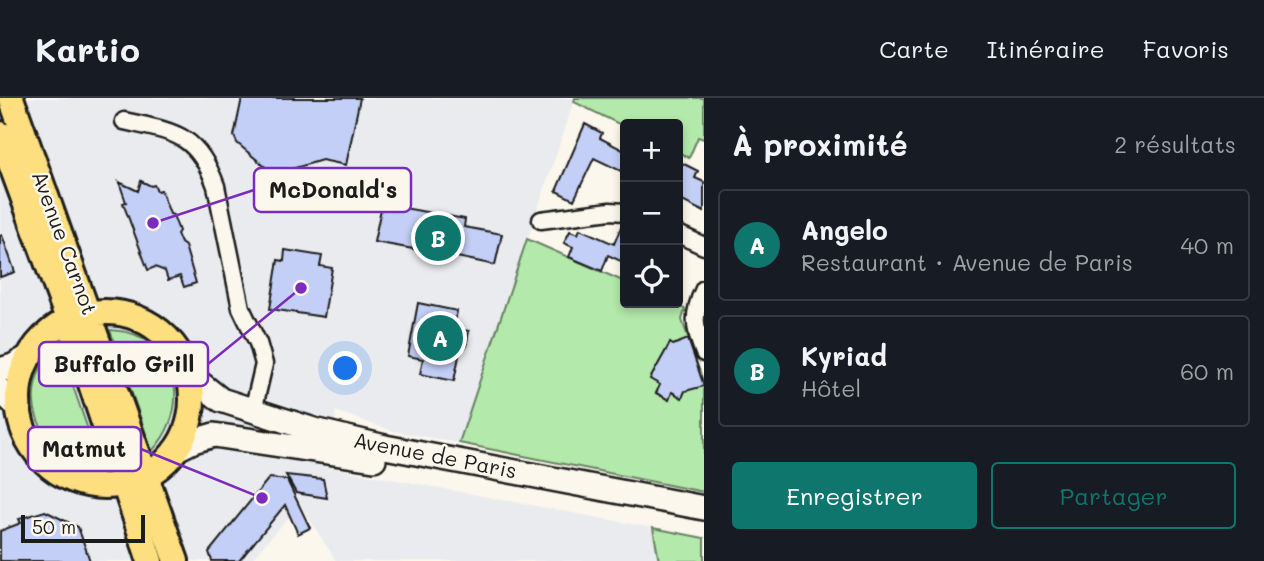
<!DOCTYPE html>
<html lang="fr">
<head>
<meta charset="utf-8">
<style>
	:root { --surface:#171b24; --page:#20242c; --text:#f1f3f6; --muted:#9ea1a6; --line:#363941; --accent:#0f766e }
	body { margin:0; font-family:Mali,sans-serif; background:var(--page); color:var(--text) }
	.controls { position:absolute; right:21px; top:21px; display:grid; overflow:hidden; border-radius:7px; box-shadow:0 4px 10px #0003 }
	.controls button { width:63px; height:63px; display:grid; place-items:center; padding:0; border:0; border-bottom:2px solid var(--line); background:var(--surface); color:var(--text); font:35px sans-serif }
	.scale { position:absolute; left:21px; bottom:18px; width:124px; box-sizing:border-box; padding-left:7px; border:4px solid #1c1c1c; border-top:0; font-size:19px; line-height:24px; white-space:nowrap; color:#1c1c1c; -webkit-text-stroke:5px #fbf7ec; paint-order:stroke }
	.you { position:absolute; left:346px; top:271px; width:24px; height:24px; margin:-18px; border:5px solid #fff; border-radius:50%; background:#1a73e8; box-shadow:0 0 0 10px #1a73e833 }
	.badge { display:grid; place-items:center; width:46px; height:46px; border-radius:50%; background:var(--accent); color:#fff; font-size:23px; font-weight:700 }
	.pin { position:absolute; translate:-50% -50%; border:4px solid #fff; box-shadow:0 2px 7px #0006 }
	.list { margin:0; padding:0; list-style:none }
	h2 { display:flex; justify-content:space-between; align-items:center; height:91px; margin:0; padding:0 28px; font-size:30px }
	h2 small { font-size:23px; font-weight:400; color:var(--muted) }
	.list li { display:grid; grid-template-columns:46px 1fr auto; gap:21px; align-items:center; box-sizing:border-box; height:112px; margin:0 14px 14px; padding:0 14px; border:2px solid var(--line); border-radius:7px }
	.list b { display:block; font-size:26px; white-space:nowrap }
	.list p { margin:0; font-size:23px; white-space:nowrap; color:var(--muted) }
	.list em { font-size:23px; font-style:normal; color:var(--muted) }
	.actions { display:flex; gap:14px; padding:21px 28px }
	.actions a { flex:1; padding:16px 0; border:2px solid var(--accent); border-radius:7px; text-align:center; font-size:24px; color:var(--accent) }
	.actions .main { background:var(--accent); color:#fff }
	.icon { flex:none; width:38px; height:38px; fill:none; stroke:currentColor; stroke-width:2; stroke-linecap:round; stroke-linejoin:round }
	.map { position:relative; flex:none; width:704px; height:463px; overflow:hidden }
	header { display:flex; align-items:center; gap:42px; box-sizing:border-box; height:98px; padding:0 35px; background:var(--surface); border-bottom:2px solid var(--line) }
	header strong { font-size:33px }
	nav { display:flex; gap:38px; margin-inline-start:auto; font-size:24px }
	main { display:flex }
	aside { flex:1; background:var(--surface) }
	.map>svg:first-child { display:block }
	.built { fill:#eaebef }
	.green { fill:#b3e9ab; stroke:#688264; stroke-width:2 }
	.building { fill:#c3cff6; stroke:#1c1c1c; stroke-width:2 }
	.lines { fill:none; stroke-linecap:round; stroke-linejoin:round }
	.street-casing { stroke:#1c1c1c; stroke-width:21 }
	.secondary-casing { stroke:#1c1c1c; stroke-width:28 }
	.primary-casing { stroke:#1c1c1c; stroke-width:30 }
	.street { stroke:#fbf7ec; stroke-width:16 }
	.secondary { stroke:#fbf7ec; stroke-width:23 }
	.primary { stroke:#fddf80; stroke-width:24 }
	.labels { text-anchor:middle; stroke-width:5; stroke-linejoin:round; paint-order:stroke }
	.street-label { font-size:21px; fill:#1c1c1c; stroke:#fbf7ec }
	.leader { fill:none; stroke:#7b2cbf; stroke-width:2.5 }
	.callout-dot { fill:#7b2cbf; stroke:#fbf7ec; stroke-width:2.5 }
	.callout { fill:#fbf7ec; stroke:#7b2cbf; stroke-width:2.5 }
	.callout-label { font-size:23px; text-anchor:middle; font-weight:bold; fill:#1c1c1c }
</style>
</head>
<body>
<header>
<strong>Kartio</strong>
<nav><a>Carte</a><a>Itinéraire</a><a>Favoris</a></nav>
</header>
<main>
<div class="map">
<svg width="704" height="463" viewBox="0 0 704 463">
	<rect width="100%" height="100%" fill="#fbf7ec"/>
	<filter id="ink" filterUnits="userSpaceOnUse"><feTurbulence type="fractalNoise" baseFrequency=".0143" numOctaves="2"/><feDisplacementMap in="SourceGraphic" scale="14" xChannelSelector="R" yChannelSelector="G"/><feConvolveMatrix kernelMatrix="1 2 1 2 8 2 1 2 1" color-interpolation-filters="sRGB"/></filter>
	<g filter="url(#ink)">
		<path class="built" d="M0,0H575L459,345L393,333L335,313L338,371L653,430L659,463H336L300,406L250,463H0V310L9,259L0,257Z"/>
		<path class="green" d="M575,0H704V41L698,39L689,60L678,54V26H625V29L574,4Z
			M527,141L625,184V205H672L685,211L682,222L704,286V394L459,345Z
			M110,232C121,233 132,234 142,240C185,265 184,320 152,353Z
			M59,248L101,369C56,363 20,321 39,274C43,263 51,256 59,248Z
			M653,430L704,440V463H659Z"/>
		<path class="building" d="M242,0H360L346,67L322,62L278,75L270,73L237,45L234,38Z
			M585,26L602,35L600,40L625,53V75L594,60L574,102L556,93Z
			M682,65L698,73L695,80L704,84V114L678,101V74Z
			M141,83L151,88L154,87L157,93L161,92L170,116L173,117L179,133L177,136L181,145L185,148L196,185L184,189L180,178L168,182L165,173L155,169L148,172L123,105L126,104L119,84L138,93Z
			M382,106L465,121L464,129L502,136L495,167L457,159L458,154L420,147L419,152L374,144Z
			M623,124H625V165L608,157L602,173L569,159L573,149L564,145L570,133L578,136L580,131L614,146Z
			M2,137L15,174L0,179V138Z
			M285,152L322,158L320,168L332,170L324,219L270,211L278,162L284,163Z
			M418,205L457,213L454,230L469,233L466,249L461,248L454,283L420,276L423,261L408,258Z
			M688,241L704,288L685,293L682,300L672,294L669,302L656,295L660,287L650,281L670,245L673,247Z
			M286,377L323,381L327,400L296,395Z
			M269,380L287,382L310,430L298,436L285,407L239,463H212L209,454Z
			M45,413L78,429L90,463H0V433L21,425L19,421Z"/>
		<g class="lines">
			<g class="street-casing">
				<path id="street" d="M124,23C174,34 197,35 216,88L241,210L258,245L264,266L253,313
					M541,122L610,113L625,114
					M678,136L704,148
					M704,191C692,216 694,230 704,255"/>
			</g>
			<g class="secondary-casing">
				<path id="secondary" d="M184,265L197,283L221,302L314,332L385,349L704,410
					M0,272L13,268L28,259
					M0,292L18,309
					M175,352L193,343L214,337L374,361"/>
			</g>
			<g class="primary-casing">
				<path id="primary" d="M11,0L176,463
					M0,36L81,256L150,463
					M18 301a87 87 0 1 1 174 0a87 87 0 1 1-174 0Z"/>
			</g>
			<use href="#street" class="street"/>
			<use href="#secondary" class="secondary"/>
			<use href="#primary" class="primary"/>
		</g>
	</g>
	<g class="labels">
		<g class="street-label">
			<text transform="translate(64 145) rotate(70)" y="7">Avenue Carnot</text>
			<text transform="translate(435 358) rotate(11)" y="7">Avenue de Paris</text>
		</g>
	</g>
	<path class="leader" d="M153 125L254 92M301 190L208 266M262 400L141 351"/>
	<g class="callout-dot">
		<circle cx="153" cy="125" r="7"/>
		<circle cx="301" cy="190" r="7"/>
		<circle cx="262" cy="400" r="7"/>
	</g>
	<g class="callout">
		<rect x="254" y="70" width="157" height="44" rx="7"/>
		<rect x="39" y="244" width="169" height="44" rx="7"/>
		<rect x="28" y="329" width="113" height="44" rx="7"/>
	</g>
	<g class="callout-label">
		<text x="333" y="100">McDonald's</text>
		<text x="124" y="274">Buffalo Grill</text>
		<text x="84" y="359">Matmut</text>
	</g>
</svg>
<div class="controls">
<button>+</button>
<button>−</button>
<button><svg class="icon" aria-label="locate" viewBox="0 0 24 24"><circle cx="12" cy="12" r="6"/><path d="M12 2v4M12 18v4M2 12h4M18 12h4"/></svg></button>
</div>
<div class="scale">50 m</div>
<div class="you"></div>
<div class="pin badge" style="left:440px;top:240px">A</div>
<div class="pin badge" style="left:438px;top:140px">B</div>
</div>
<aside>
<h2>À proximité<small>2 résultats</small></h2>
<ul class="list">
<li><span class="badge">A</span><div><b>Angelo</b><p>Restaurant · Avenue de Paris</p></div><em>40 m</em></li>
<li><span class="badge">B</span><div><b>Kyriad</b><p>Hôtel</p></div><em>60 m</em></li>
</ul>
<div class="actions"><a class="main">Enregistrer</a><a>Partager</a></div>
</aside>
</main>
</body>
</html>
